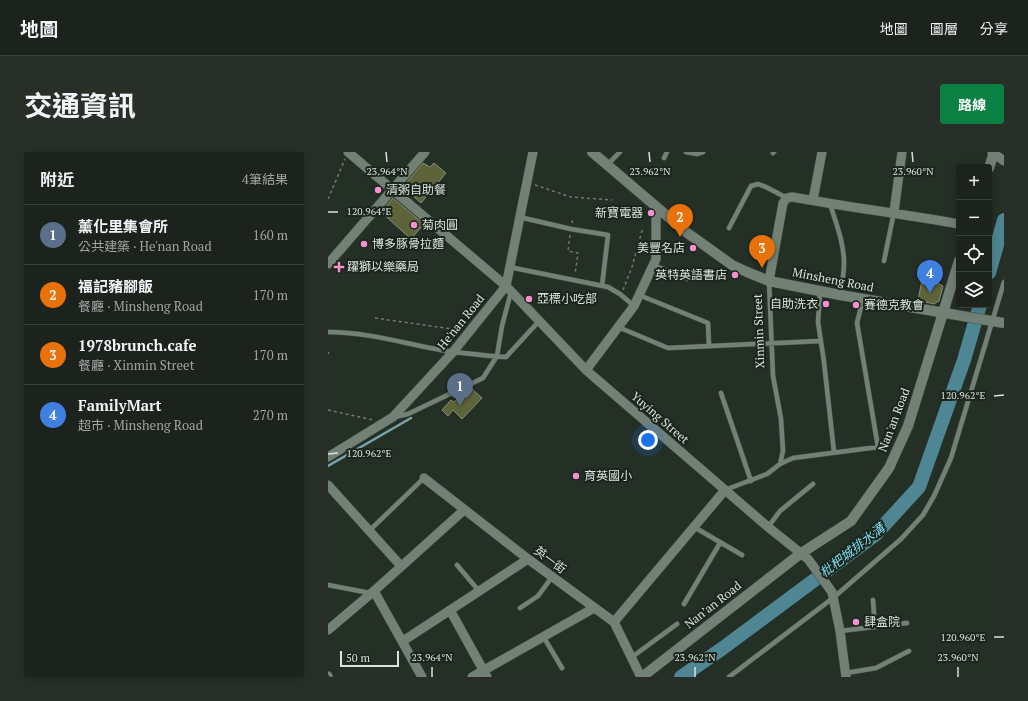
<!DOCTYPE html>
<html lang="zh-TW">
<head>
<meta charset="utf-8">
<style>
	:root { --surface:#1b231c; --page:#282f29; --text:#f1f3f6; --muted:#a0a4a3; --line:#39403b; --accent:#0b8043 }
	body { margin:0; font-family:"PT Serif","Noto Sans TC",serif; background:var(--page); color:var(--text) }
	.controls { position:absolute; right:12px; top:12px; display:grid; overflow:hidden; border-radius:4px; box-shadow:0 2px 10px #0003 }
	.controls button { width:36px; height:36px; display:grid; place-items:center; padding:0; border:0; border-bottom:1px solid var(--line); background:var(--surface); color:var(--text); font:20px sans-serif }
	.scale { position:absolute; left:12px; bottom:10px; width:59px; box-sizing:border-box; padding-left:4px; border:2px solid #dae2db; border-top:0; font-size:11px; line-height:14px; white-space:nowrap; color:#dae2db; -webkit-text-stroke:3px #1a251c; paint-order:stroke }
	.you { position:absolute; left:320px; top:288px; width:14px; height:14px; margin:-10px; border:3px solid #fff; border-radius:50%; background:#1a73e8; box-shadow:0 0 0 6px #1a73e833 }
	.badge { display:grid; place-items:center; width:26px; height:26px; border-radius:50%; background:var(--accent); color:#fff; font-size:13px; font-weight:700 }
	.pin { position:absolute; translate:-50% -33px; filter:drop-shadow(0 1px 2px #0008) }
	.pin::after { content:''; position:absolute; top:21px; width:14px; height:12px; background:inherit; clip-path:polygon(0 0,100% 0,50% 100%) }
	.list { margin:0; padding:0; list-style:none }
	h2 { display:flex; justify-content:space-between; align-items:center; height:52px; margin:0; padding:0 16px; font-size:17px }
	h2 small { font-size:13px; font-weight:400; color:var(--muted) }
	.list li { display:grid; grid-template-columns:26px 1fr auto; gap:12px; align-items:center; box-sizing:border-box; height:60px; padding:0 16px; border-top:1px solid var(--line) }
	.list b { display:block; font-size:15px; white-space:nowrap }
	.list p { margin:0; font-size:13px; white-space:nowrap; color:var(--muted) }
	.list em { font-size:13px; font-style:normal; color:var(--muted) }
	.icon { flex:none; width:22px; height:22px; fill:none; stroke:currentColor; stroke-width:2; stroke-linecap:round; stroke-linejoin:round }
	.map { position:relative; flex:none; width:676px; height:525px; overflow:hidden; border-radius:4px }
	header { display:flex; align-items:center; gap:24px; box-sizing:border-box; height:56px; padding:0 20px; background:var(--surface); border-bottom:1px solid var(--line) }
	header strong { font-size:19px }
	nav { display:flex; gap:22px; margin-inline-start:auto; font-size:14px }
	.intro { display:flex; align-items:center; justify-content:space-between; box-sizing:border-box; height:96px; padding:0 24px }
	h1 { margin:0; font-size:28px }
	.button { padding:10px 18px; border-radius:4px; background:var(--accent); color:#fff; font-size:14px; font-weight:700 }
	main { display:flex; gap:24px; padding:0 24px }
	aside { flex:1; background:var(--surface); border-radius:4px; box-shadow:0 2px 10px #0003 }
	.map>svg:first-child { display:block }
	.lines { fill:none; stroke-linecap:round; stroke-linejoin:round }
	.stream { stroke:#79a2a9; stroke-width:2.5 }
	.river { stroke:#4f8693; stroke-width:14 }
	.building { fill:#5e643a; stroke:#898b7c }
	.service-casing { stroke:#424c43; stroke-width:5.5 }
	.minor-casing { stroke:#424c43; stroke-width:10 }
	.tertiary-casing { stroke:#424c43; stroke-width:11 }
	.path { stroke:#707a71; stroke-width:1.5; stroke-dasharray:3 3; stroke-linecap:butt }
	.service { stroke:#738075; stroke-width:4.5 }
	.minor { stroke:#738075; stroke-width:9 }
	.tertiary { stroke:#738075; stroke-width:10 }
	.ticks { fill:none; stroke:#dae2db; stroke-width:1.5 }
	.poi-dot { fill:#f690d0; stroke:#1a251c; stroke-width:1.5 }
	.labels { text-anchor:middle; stroke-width:4; stroke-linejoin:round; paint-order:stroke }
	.poi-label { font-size:12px; fill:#dae2db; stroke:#1a251c; text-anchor:start }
	.street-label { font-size:12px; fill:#dae2db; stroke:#1a251c }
	.water-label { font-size:13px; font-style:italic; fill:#80dbf0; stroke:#1a251c }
	.ticks-label { font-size:10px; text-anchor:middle; fill:#dae2db; stroke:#1a251c; stroke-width:4; stroke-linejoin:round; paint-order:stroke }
</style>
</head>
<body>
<header>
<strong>地圖</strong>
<nav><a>地圖</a><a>圖層</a><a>分享</a></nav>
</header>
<div class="intro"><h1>交通資訊</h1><a class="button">路線</a></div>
<main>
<aside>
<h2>附近<small>4筆結果</small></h2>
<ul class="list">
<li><span class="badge" style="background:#5c6f8a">1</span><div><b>薰化里集會所</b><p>公共建築 · He'nan Road</p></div><em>160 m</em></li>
<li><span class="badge" style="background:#e8710a">2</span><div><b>福記豬腳飯</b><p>餐廳 · Minsheng Road</p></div><em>170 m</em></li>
<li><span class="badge" style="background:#e8710a">3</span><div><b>1978brunch.cafe</b><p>餐廳 · Xinmin Street</p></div><em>170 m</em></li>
<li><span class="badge" style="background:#3f7fe0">4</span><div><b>FamilyMart</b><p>超市 · Minsheng Road</p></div><em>270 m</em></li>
</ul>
</aside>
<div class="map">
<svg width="676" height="525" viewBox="0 0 676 525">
	<rect width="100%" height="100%" fill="#242f25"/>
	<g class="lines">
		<path class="stream" d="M0,314L83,266"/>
		<path class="river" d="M661,121L676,68
			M353,525L395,496L547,383L591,335L636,208L652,153"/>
	</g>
	<path class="building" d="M95,11L102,15L106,11L118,21L93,51L78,38V31Z
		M65,46L96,72L83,87L53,60Z
		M595,123L615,134L611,149L606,152L590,148Z
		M144,237L154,246L134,267L125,258L120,264L114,258L123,248L126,250L137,239L139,238L142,240Z"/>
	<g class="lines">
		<g class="service-casing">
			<path id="service" d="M358,0L369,2L375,0
				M445,1L446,0
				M336,6L339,0
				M279,13L292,0
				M502,52C508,71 516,91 516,111C516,121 514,132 512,142
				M191,65L243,77L280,83L274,134
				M401,76L423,34L430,32L438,35L459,46
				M556,109L566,60
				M325,113L360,127
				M181,115L280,135L292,142L306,154
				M441,129L445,224L453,267L455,299L452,312
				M492,139L490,170L496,210L506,300
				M311,143L380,171L381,194
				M290,175L340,196L492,189
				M0,180C43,180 84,194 125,200C143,202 160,204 178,205L212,168
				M393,241L423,329
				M67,265L80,262L155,226L169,204L174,174L183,140
				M397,338L439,322L452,312L465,306L550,295L529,171L535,147
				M366,375L414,403
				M440,375L452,359L485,332
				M41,379L96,326
				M129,413L151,439
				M0,433L42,441
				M545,448L547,475
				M356,452L392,391
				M192,456L210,444L224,425
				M512,479L579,471
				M215,484L234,516
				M304,505L349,472
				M518,521L548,516L581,499
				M401,525L505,446L573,387L595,363L606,344L623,306L676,130"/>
		</g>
		<g class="minor-casing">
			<path id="minor" d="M20,0L178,134L258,218L440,375L480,407L504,440L512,479L518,525
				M664,0L676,9
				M485,48L494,0
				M566,60L574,0
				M0,112L97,0
				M441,129L455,51L459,46L464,45C519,55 575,62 631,72
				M258,218L306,154L328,107V55
				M0,305L65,265L125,200L178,134L205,0
				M96,326L200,407L286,470L313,525
				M0,333L73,414
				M46,439L94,525
				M122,458L159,525
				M286,470L397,338
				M0,478L46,439L136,358
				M75,489L200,407
				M0,524V525
				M144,525L266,456"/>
		</g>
		<g class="tertiary-casing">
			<path id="tertiary" d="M264,0L358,80L404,113L419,120L441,129L512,143L676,171
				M661,16L666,0
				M314,525L472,402L523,369L561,316L580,274L631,109"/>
		</g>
		<path class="path" d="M207,33L243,45L284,48
			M0,47L17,7
			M244,71L245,66
			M242,83L240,99L250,101L247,122
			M295,138L304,115L315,75
			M47,166L131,178
			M0,200L1,202
			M0,258L45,268"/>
		<use href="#service" class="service"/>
		<use href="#minor" class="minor"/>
		<use href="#tertiary" class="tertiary"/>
	</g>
	<path class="ticks" d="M58,0L59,10M321,0L322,10M584,0L585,10M0,60H10M666,244L676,243M0,302L10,301M666,485H676M104,515V525M367,515V525M630,515V525"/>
	<g class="poi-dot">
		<circle cx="50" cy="38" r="4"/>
		<circle cx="323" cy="61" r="4"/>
		<circle cx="86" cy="73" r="4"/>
		<circle cx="36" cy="92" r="4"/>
		<circle cx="365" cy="96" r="4"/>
		<path d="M9 109h4v4h4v4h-4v4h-4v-4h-4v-4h4z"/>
		<circle cx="407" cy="123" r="4"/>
		<circle cx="201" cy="147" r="4"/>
		<circle cx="498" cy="152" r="4"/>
		<circle cx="528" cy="153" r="4"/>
		<circle cx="248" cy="324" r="4"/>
		<circle cx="528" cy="470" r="4"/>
	</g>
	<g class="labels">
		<g class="poi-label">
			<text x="58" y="42">清粥自助餐</text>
			<text x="315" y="65" text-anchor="end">新寶電器</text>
			<text x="94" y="77">菊肉圓</text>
			<text x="44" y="96">博多豚骨拉麵</text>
			<text x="357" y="100" text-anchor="end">美豐名店</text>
			<text x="19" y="119">躍獅以樂藥局</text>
			<text x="399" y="127" text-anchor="end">英特英語書店</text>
			<text x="209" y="151">亞標小吃部</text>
			<text x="490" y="156" text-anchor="end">自助洗衣</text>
			<text x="536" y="157">賽德克教會</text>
			<text x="256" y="328">育英國小</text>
			<text x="536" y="474">肆盒院</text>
		</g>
		<g class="street-label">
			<text transform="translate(505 128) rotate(11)" y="4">Minsheng Road</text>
			<text transform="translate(133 170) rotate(-51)" y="4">He'nan Road</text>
			<text transform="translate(431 179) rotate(-92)" y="4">Xinmin Street</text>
			<text transform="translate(332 266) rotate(41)" y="4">Yuying Street</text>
			<text transform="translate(566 268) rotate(-69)" y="4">Nan'an Road</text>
			<text transform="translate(222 408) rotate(37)" y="4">英一街</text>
			<text transform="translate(385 453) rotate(-38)" y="4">Nan’an Road</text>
		</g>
		<g class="water-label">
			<text transform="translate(524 398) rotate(-38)" y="5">枇杷城排水溝</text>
		</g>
	</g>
	<g class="ticks-label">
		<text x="59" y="23">23.964°N</text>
		<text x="322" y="23">23.962°N</text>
		<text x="585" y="23">23.960°N</text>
		<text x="41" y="63">120.964°E</text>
		<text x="635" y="247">120.962°E</text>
		<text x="41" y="305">120.962°E</text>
		<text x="635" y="489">120.960°E</text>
		<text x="104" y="509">23.964°N</text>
		<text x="367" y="509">23.962°N</text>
		<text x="630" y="509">23.960°N</text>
	</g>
</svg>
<div class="controls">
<button>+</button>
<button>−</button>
<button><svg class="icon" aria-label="locate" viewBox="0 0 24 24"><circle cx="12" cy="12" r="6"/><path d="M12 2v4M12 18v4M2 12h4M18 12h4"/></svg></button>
<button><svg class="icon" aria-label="layers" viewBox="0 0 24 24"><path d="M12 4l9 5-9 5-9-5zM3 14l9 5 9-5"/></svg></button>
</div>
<div class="scale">50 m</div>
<div class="you"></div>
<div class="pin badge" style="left:132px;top:254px;background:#5c6f8a">1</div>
<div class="pin badge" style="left:352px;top:85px;background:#e8710a">2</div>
<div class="pin badge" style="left:434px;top:116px;background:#e8710a">3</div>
<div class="pin badge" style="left:602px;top:141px;background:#3f7fe0">4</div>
</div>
</main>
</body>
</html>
